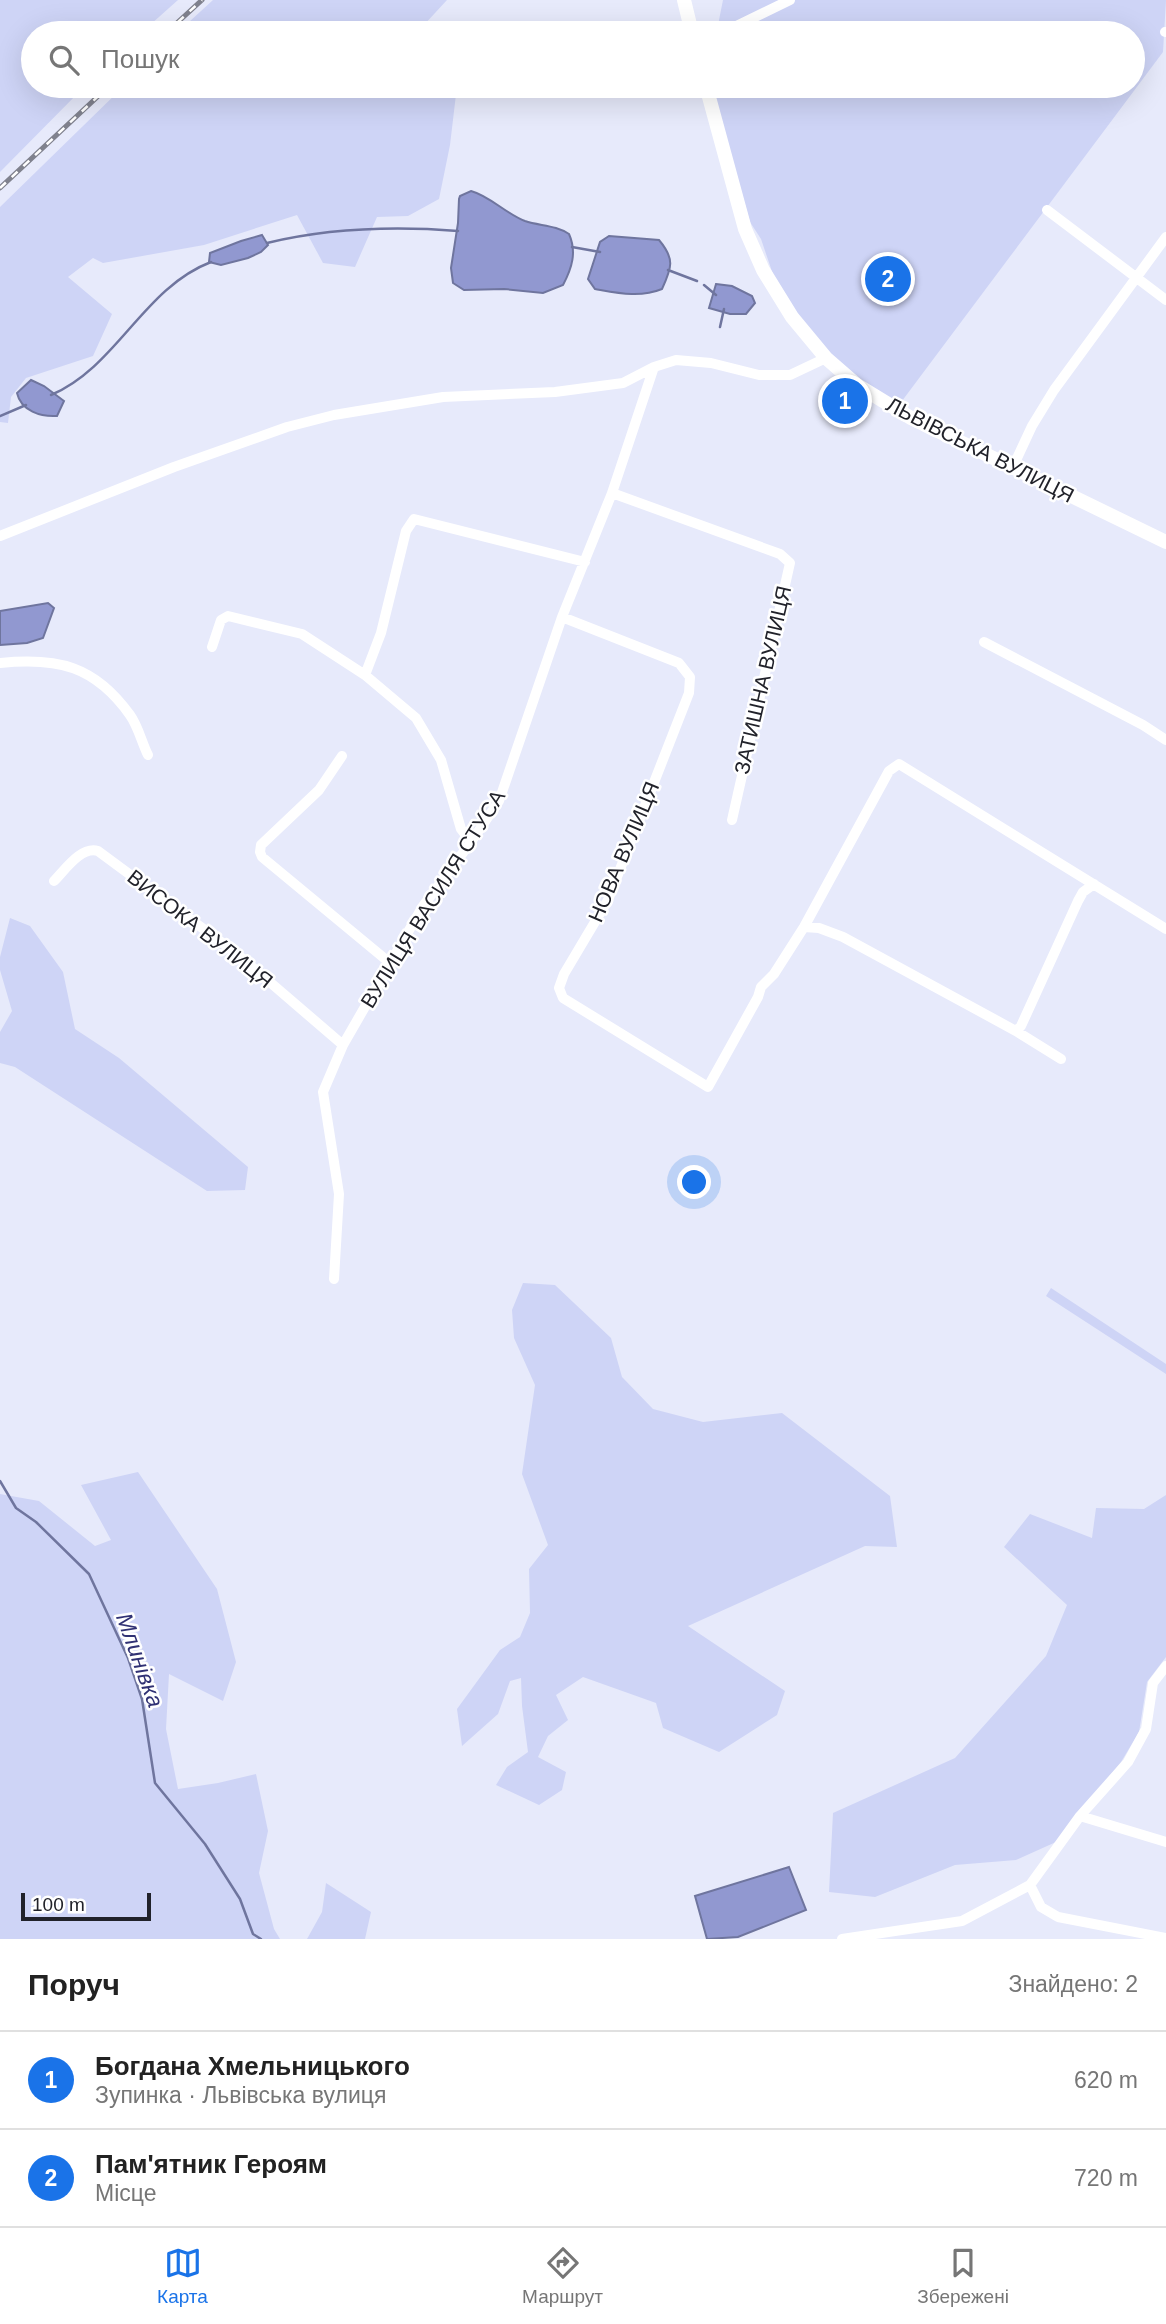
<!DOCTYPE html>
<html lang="uk">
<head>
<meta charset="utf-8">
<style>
	:root { --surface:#fff; --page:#f2f2f2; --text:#222; --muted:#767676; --line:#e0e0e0; --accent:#1a73e8 }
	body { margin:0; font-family:Helvetica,sans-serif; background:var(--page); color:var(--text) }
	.scale { position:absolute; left:21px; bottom:18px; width:130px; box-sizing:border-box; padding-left:7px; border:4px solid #21222a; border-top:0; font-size:19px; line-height:24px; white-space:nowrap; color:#21222a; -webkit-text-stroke:5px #fff; paint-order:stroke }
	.you { position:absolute; left:695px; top:1183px; width:24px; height:24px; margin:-18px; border:5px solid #fff; border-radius:50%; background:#1a73e8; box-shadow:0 0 0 10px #1a73e833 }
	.badge { display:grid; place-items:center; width:46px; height:46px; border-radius:50%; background:var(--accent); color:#fff; font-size:23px; font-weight:700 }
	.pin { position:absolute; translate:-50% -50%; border:4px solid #fff; box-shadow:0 2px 7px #0006 }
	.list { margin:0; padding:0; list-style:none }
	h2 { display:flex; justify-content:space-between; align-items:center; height:91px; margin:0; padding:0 28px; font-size:30px }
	h2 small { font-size:23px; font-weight:400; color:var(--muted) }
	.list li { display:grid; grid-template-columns:46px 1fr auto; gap:21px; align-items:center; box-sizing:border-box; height:98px; padding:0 28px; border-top:2px solid var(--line) }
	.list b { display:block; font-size:26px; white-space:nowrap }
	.list p { margin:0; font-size:23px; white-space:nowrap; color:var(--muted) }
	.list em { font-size:23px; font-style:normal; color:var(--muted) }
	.icon { flex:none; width:38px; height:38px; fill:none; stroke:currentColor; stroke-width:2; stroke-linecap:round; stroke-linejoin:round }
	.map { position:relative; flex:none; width:1166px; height:1939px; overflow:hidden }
	.search { position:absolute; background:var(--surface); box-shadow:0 7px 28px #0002; left:21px; right:21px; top:21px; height:77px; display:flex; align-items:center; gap:18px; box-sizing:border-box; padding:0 24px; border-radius:38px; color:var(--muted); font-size:26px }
	.sheet { height:287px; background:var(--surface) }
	nav { display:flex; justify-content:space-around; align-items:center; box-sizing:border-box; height:98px; border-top:2px solid var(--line); background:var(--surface); font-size:19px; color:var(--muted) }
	nav a { display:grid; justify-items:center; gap:4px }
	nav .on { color:var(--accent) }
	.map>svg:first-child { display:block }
	.green { fill:#ced4f6 }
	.water { fill:#9198d0; stroke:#6f759e; stroke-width:2 }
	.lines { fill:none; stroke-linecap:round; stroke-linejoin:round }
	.stream { stroke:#6f759e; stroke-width:2.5 }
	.minor { stroke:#fff; stroke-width:10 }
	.secondary { stroke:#fff; stroke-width:14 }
	.rail-casing { stroke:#80828e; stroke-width:5 }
	.rail { stroke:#fff; stroke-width:2.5; stroke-dasharray:8; stroke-linecap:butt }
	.labels { text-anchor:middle; stroke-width:5; stroke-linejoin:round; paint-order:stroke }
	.street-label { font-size:21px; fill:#21222a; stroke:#fff }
	.water-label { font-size:23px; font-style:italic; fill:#303174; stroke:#fff }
</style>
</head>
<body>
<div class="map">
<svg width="1166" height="1939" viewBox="0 0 1166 1939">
	<rect width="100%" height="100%" fill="#e7eafb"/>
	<path class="green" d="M0,0H178L141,33H33V86H85L0,172Z
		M213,0H447L423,26V33H177Z
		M723,0H1166L1163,52L896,409L857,385L783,304L761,239L750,222L711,86H1133V33H751L718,25Z
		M124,86H457L450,145L439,199L408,216L377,217L355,267L323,263L297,215L204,245L103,263L93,258L68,277L112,314L93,356L26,378L11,397L8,423L0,422V207Z
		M10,918L30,926L63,972L75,1029L119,1058L248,1167L245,1190L207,1191L15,1067L0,1063V1032L12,1011L0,970V957Z
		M523,1283L555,1285L611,1338L622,1377L653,1409L703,1422L782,1413L890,1496L897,1547L865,1546L688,1626L785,1691L777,1715L719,1752L663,1728L656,1703L583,1677L556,1695L568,1720L548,1736L538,1757L566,1772L562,1790L539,1805L496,1785L507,1767L528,1752L522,1706L521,1678L510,1681L498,1714L462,1746L457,1709L500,1650L520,1637L530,1613L529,1569L548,1545L522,1474L535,1385L514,1338L512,1310Z
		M1051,1288L1166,1364V1374L1046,1296Z
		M138,1472L217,1589L236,1662L223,1701L169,1674L166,1729L178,1789L218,1783L256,1774L268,1831L259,1873L274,1929L280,1939H0V1494L39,1501L95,1546L111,1540L81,1485Z
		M1166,1495V1657L1147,1682L1139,1732L1121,1762L1056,1842L1016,1860L955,1865L875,1897L829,1892L833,1813L955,1758L1046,1656L1067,1605L1004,1547L1030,1514L1092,1538L1096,1508L1144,1509Z
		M326,1883L371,1912L365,1939H307L322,1912Z"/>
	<path class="water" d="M471,191C490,196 506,214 525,221C540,226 556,225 569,234C577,252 572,268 563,285L543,293L504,289L464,290L453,283L451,268L458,223L459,199L460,196Z
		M262,235L268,245L261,252L248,258L221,265L209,262L210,253L241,241Z
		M609,236L659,240C675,259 672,267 662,289C640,298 618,293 595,289L588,279L600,242Z
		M716,284L732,286L752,296L755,303L746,314H730L709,308Z
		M31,380L44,386L64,401L57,416C41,417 21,411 17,393Z
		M48,603L54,608L43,638L27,643L0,645V611Z
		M789,1867L806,1910L738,1937L707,1939L695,1896Z"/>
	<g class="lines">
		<path class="stream" d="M267,243C329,228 394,226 458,231
			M572,247L600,252
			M668,270L697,281
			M704,285L716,295
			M720,327L724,309
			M51,395C117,367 143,288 211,262
			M0,416L26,405
			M0,1481L16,1508L36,1522L89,1574L128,1658L142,1699L155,1783L205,1844L240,1899L253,1934L261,1939"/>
		<path class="minor" d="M1165,32H1166
			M722,33L790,0
			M1047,210L1166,300
			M1012,469L1032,426L1054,390L1166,237
			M612,493L780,554L790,563L732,820
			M0,536L174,467L287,427L334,415L443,397L555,392L623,383L654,367L676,360L711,363L759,375H790L826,358
			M562,617L679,663L690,677L689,693L608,900L564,974L559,988L563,998L708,1087L758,997L761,987L774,974L804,927L889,771L899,764L1166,929
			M984,642L1143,725L1166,740
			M212,647L221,620L228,616L302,634L365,675L416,718L441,760L461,829L471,842
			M0,663C58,657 95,666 130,715C138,726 142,743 148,755
			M365,675L381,633L406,531L414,519L585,562
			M342,756L319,790L261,845L260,852L262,857L390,963
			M54,881C65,870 81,846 98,851L236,953L343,1045
			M804,927L819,928L843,937L1016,1031L1061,1059
			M1016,1031L1021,1026L1078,901L1083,892L1094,884
			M334,1279L339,1194L323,1092L343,1045L423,906L471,842L499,801L562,617L612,493L654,367
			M1080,1816L1166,1842
			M1030,1885L1041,1907L1058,1917L1166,1938
			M842,1939L962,1921L1030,1885L1080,1816L1128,1762L1146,1729L1153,1683L1166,1666"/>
		<path class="secondary" d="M684,0L692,33
			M706,86L745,229L763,270L792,317L826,358L857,385L911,418L1166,542"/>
		<g class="rail-casing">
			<path id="rail" d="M166,33L202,0
				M0,188L109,86"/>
		</g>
		<use href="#rail" class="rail"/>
	</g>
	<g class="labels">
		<g class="street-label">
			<text transform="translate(980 450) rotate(27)" y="7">ЛЬВІВСЬКА ВУЛИЦЯ</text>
			<text transform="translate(763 680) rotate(-77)" y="7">ЗАТИШНА ВУЛИЦЯ</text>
			<text transform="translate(624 852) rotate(-67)" y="7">НОВА ВУЛИЦЯ</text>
			<text transform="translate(433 899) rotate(-58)" y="7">ВУЛИЦЯ ВАСИЛЯ СТУСА</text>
			<text transform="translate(200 929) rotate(38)" y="7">ВИСОКА ВУЛИЦЯ</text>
		</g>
		<g class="water-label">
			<text transform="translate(140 1660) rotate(70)" y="8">Млинівка</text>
		</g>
	</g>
</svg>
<div class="scale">100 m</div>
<div class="you"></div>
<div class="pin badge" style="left:845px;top:401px">1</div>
<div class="pin badge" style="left:888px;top:279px">2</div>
<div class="search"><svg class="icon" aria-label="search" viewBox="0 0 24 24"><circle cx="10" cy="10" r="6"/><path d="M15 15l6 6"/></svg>Пошук</div>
</div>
<section class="sheet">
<h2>Поруч<small>Знайдено: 2</small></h2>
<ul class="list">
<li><span class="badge">1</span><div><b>Богдана Хмельницького</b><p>Зупинка · Львівська вулиця</p></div><em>620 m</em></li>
<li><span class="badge">2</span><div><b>Пам'ятник Героям</b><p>Місце</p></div><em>720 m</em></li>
</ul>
</section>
<nav>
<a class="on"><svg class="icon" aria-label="map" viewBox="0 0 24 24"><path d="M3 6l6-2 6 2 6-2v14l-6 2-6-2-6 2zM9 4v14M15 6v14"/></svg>Карта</a>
<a><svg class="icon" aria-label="directions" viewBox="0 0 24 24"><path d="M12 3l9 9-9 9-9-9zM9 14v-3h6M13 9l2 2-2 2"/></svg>Маршрут</a>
<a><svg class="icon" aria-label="saved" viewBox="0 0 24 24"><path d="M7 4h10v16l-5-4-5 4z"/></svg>Збережені</a>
</nav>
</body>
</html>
